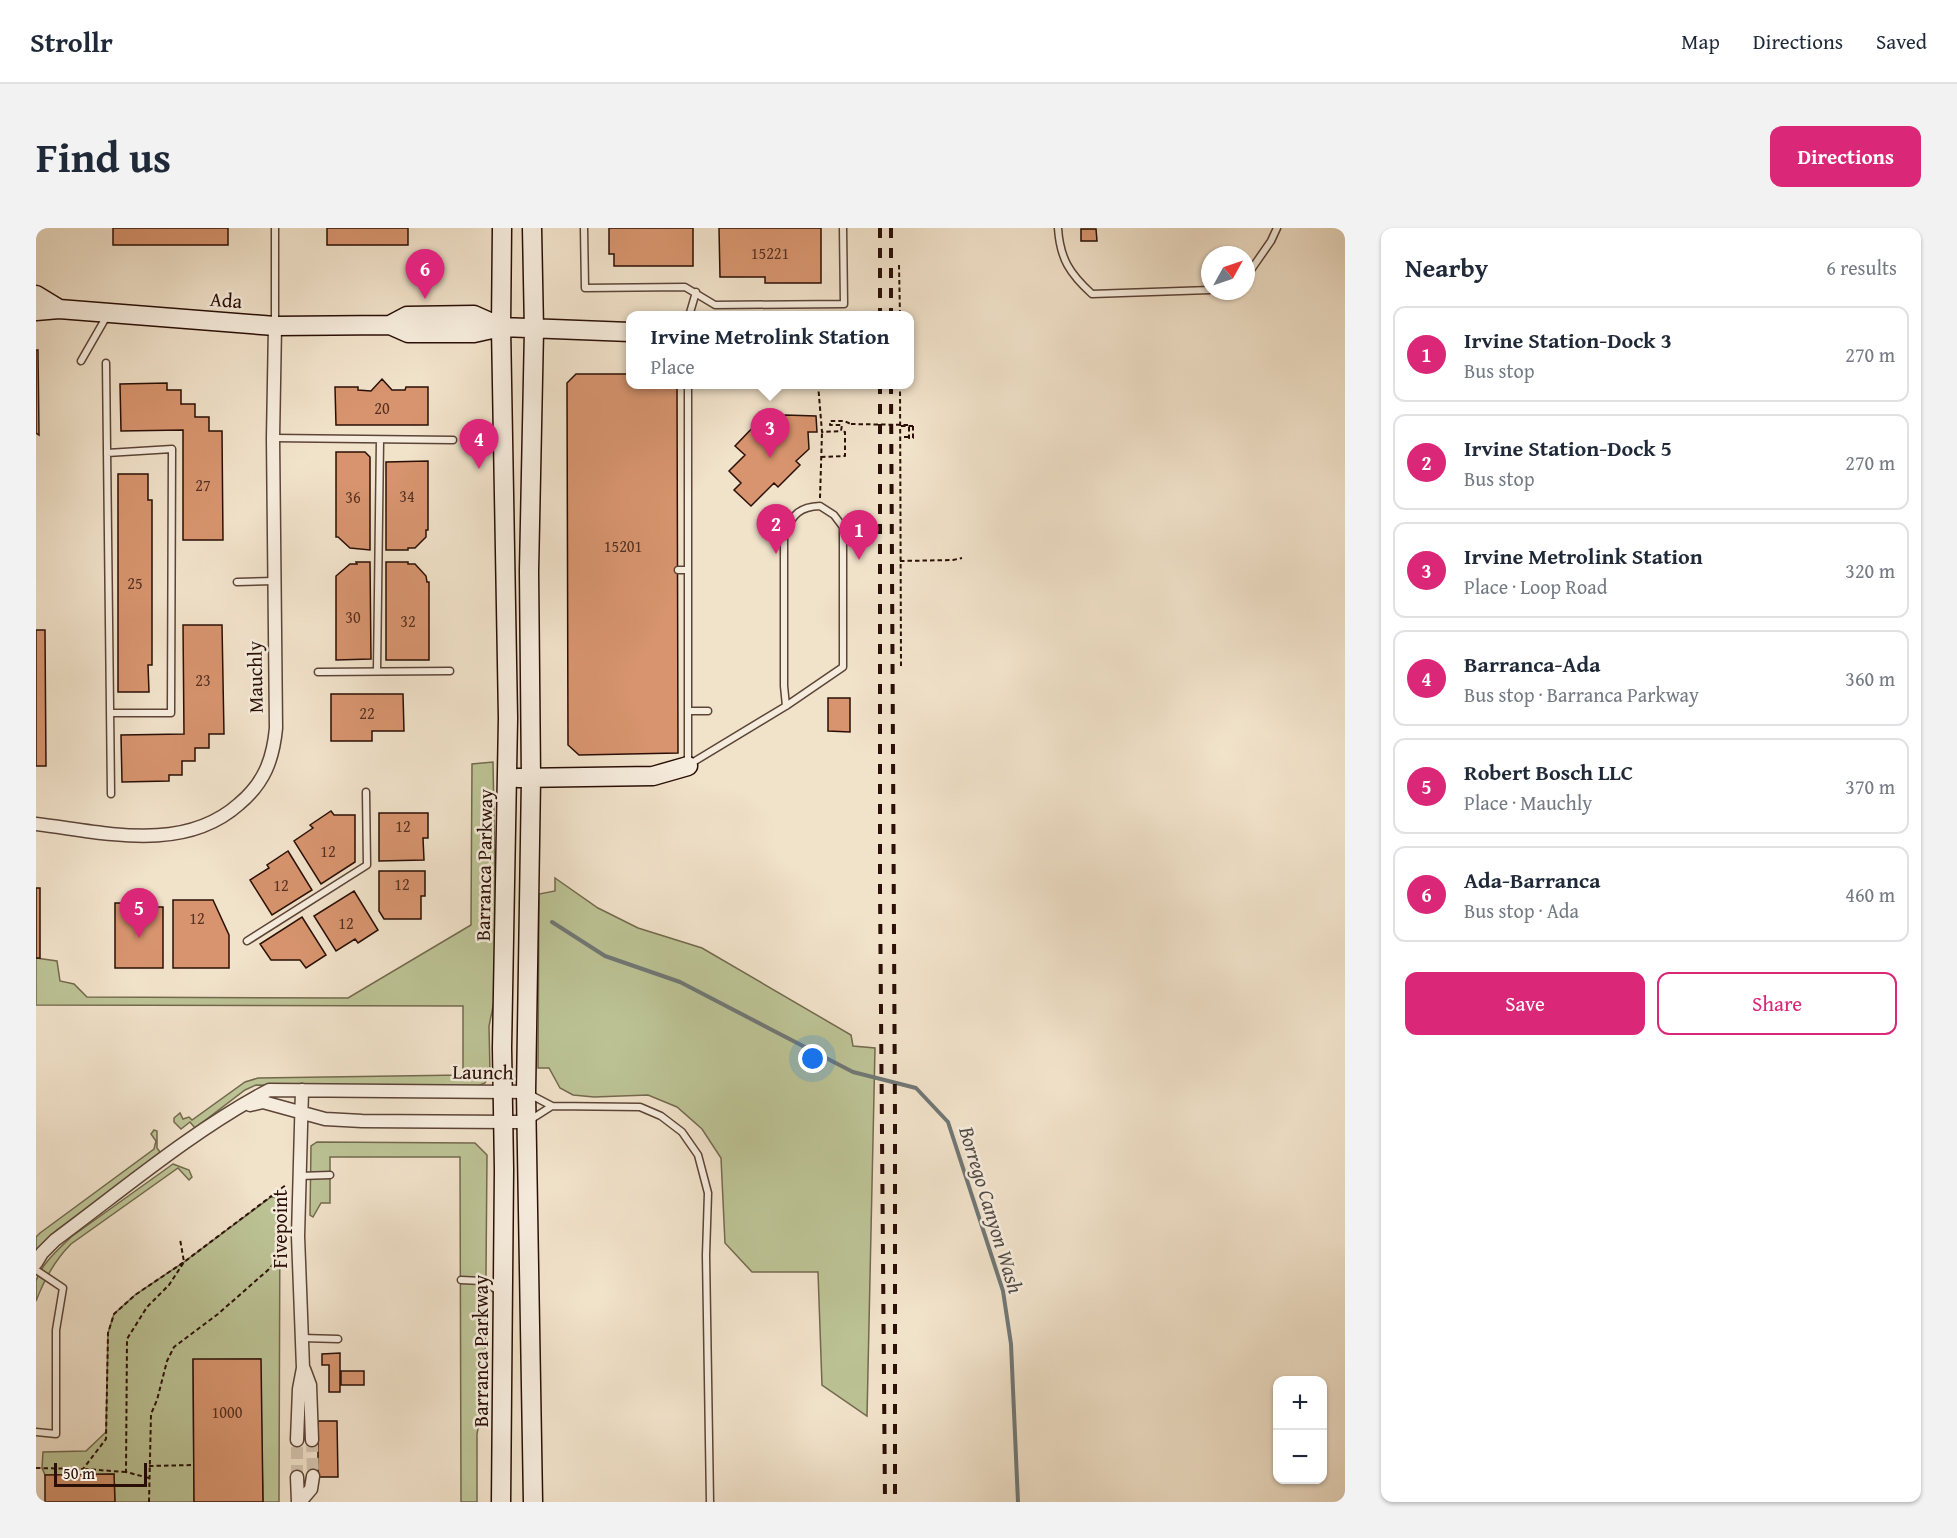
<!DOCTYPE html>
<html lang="en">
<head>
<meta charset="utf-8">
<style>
	:root { --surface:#fff; --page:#f2f2f3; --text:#1f2937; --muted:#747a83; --line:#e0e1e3; --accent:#db2777 }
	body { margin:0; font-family:"Gentium Book Plus",serif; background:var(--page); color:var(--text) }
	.controls { position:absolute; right:18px; bottom:18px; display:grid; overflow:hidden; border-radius:12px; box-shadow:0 2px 4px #0004 }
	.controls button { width:54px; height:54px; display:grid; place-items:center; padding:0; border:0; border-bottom:2px solid var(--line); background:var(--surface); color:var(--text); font:30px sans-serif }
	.compass { position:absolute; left:1165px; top:18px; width:54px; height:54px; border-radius:50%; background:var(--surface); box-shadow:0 2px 4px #0004; rotate:50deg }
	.scale { position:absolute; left:18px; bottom:15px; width:93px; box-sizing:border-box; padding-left:6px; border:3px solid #2a0f06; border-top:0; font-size:16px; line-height:21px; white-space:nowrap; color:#2a0f06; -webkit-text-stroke:4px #f6ecdd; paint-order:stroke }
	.you { position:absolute; left:777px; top:831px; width:21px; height:21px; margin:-15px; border:4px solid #fff; border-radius:50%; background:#1a73e8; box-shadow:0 0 0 9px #1a73e833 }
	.badge { display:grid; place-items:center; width:39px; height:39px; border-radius:50%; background:var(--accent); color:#fff; font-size:20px; font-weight:700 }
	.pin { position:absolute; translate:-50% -50px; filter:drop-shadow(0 2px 3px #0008) }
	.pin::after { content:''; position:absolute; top:32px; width:21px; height:18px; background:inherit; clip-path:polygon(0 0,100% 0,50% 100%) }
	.popup { position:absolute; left:590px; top:83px; width:288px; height:78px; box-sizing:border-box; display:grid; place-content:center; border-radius:12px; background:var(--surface); filter:drop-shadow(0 2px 4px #0005); font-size:20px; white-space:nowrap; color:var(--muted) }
	.popup b { font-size:22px; color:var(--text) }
	.popup::after { content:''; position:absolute; left:50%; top:100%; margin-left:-12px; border:12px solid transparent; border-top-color:var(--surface) }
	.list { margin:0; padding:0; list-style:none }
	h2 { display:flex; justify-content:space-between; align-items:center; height:78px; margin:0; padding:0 24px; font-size:26px }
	h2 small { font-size:20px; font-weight:400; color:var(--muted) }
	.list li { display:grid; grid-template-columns:39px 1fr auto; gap:18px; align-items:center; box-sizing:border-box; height:96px; margin:0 12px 12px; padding:0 12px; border:2px solid var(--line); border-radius:12px }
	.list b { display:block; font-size:22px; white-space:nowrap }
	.list p { margin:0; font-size:20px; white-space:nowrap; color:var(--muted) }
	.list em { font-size:20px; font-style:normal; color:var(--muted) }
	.actions { display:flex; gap:12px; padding:18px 24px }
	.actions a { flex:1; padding:14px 0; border:2px solid var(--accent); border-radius:12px; text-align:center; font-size:21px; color:var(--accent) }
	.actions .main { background:var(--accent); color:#fff }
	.map { position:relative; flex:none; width:1309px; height:1274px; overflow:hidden; border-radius:12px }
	header { display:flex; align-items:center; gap:36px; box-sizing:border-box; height:84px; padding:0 30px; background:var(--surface); border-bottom:2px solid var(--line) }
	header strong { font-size:28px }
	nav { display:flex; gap:33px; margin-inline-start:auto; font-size:21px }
	.intro { display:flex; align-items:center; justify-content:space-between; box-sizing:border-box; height:144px; padding:0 36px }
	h1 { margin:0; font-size:42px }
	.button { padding:15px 27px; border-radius:12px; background:var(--accent); color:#fff; font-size:21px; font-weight:700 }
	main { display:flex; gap:36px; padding:0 36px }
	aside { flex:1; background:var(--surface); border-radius:12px; box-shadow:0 2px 4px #0004 }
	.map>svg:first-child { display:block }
	.green { fill:#bcc395; stroke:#73694e; stroke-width:1.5 }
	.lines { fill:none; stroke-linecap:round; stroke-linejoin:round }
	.stream { stroke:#707775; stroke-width:4 }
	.building { fill:#d7946e; stroke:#2a0f06; stroke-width:1.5 }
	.street-tunnel { stroke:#d3c2ad; stroke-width:12; stroke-dasharray:12 6; stroke-linecap:butt }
	.lane-casing { stroke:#5c4437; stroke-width:9 }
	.street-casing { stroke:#5c4437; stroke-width:15 }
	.secondary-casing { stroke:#2a0f06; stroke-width:21 }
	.path { stroke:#2a0f06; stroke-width:2; stroke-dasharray:4.5 3; stroke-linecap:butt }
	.lane { stroke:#f6ecdd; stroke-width:6 }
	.street { stroke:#f6ecdd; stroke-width:12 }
	.secondary { stroke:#f6ecdd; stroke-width:18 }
	.rail { stroke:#2a0f06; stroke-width:4; stroke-dasharray:10 10; stroke-linecap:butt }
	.path-bridge { stroke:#2a0f06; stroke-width:2; stroke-dasharray:4.5 3; stroke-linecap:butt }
	.labels { text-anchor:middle; stroke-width:5; stroke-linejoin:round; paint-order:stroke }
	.number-label { font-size:16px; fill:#553020 }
	.street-label { font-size:20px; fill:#2a0f06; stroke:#f6ecdd }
	.water-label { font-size:21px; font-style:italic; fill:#534c47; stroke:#f6ecdd }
</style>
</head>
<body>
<header>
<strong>Strollr</strong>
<nav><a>Map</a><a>Directions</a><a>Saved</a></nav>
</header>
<div class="intro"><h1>Find us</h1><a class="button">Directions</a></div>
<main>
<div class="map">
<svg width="1309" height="1274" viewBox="0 0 1309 1274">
	<rect width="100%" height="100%" fill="#f1e2ca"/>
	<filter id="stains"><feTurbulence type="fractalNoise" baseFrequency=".00333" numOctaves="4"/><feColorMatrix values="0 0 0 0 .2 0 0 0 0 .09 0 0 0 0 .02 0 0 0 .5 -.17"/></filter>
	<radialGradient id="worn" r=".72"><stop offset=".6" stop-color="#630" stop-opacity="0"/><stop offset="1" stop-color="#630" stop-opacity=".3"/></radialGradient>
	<path class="green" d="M457,534L461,759L453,798L454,845L449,855L437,860L220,857L209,862L159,900L154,894L145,901L138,894V890L144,885L147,891L153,889L156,892L209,854L222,850L427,847V778L0,777V730L21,733L24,753L38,756L51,769L312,770L435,697L436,536Z
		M519,650L562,680L602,700L666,720L815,807L817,818L839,820L831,1188L786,1157L782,1044H716L689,1015L685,930L666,901L641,879L612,867L558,869L537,867L524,860L513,840H502L503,666L519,663Z
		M118,902L121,903V920L124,924L121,929L21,1002L0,1023V1009L4,1005L118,921L120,913L115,906Z
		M281,914L439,915L451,927L449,1161L441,1206V1274H425L424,929H294V975H285L277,989L274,987L275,918Z
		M137,936L153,942L156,949L153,952L142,940L35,1016C18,1033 8,1052 0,1073C0,1067 0,1059 0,1053C5,1036 23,1021 35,1009Z
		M235,969L242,970L244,974L243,1274H227L224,1131L157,1132L158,1274H79L78,1246L9,1247L6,1240L7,1224L50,1223L70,1204L72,1105L78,1086L99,1067L148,1034Z"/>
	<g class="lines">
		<path class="stream" d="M516,694L569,728L644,754L817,844L880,860L912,894L967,1063L975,1116L982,1274"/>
	</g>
	<path class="building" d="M77,0H192V17H77Z
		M291,0H372V17H291Z
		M573,0H657V38H578V26H573Z
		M683,0H785V55H729V49H684Z
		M1045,1H1060L1061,13H1045Z
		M0,122H2L3,207L0,205Z
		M540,146H594V156H641L642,525L543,527L532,517L531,155Z
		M346,151L356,162H369L370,159H392V197H300L299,159H322V162L335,163Z
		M131,155V162H145V176H159V189H173V203H186L187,312H147V202L85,203L84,156Z
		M749,187L780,188L781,204H772L773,221L760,233L764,237L742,259L738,255L715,278L698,262L705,255L693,243L709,227L699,218L721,195L731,205Z
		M300,224H329L334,229V322L314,320L302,309H300Z
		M392,233V302H390V309L379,320H372V322H350V234Z
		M82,246H112V272H116V437H112L113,464H82Z
		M320,334H334L335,431L300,432V348L314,336H321Z
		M350,334H372V336H379L390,348L391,354H393V432H350Z
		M147,397H186L188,506H173V520H159V533H146V547H133V553L86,554L85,507L148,506Z
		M0,402H9L10,538H0Z
		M295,466H367L368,503H336V513H295Z
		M792,470H814V504L792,503Z
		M295,583L298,587H319V634L285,656L258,613L277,600L274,597Z
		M343,585H392V610H387L388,632L343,633Z
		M252,623L276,662L236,687L214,652L233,640L231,637Z
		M343,643H389V668H385V691H348L343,683Z
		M0,660H4V730H0Z
		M318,663L342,702L322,715L319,711L300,723L278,688Z
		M137,672H177L193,707V740H137Z
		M79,675H104V679H127V740H79Z
		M266,689L290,727L270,740L264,732H235L224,716Z
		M304,1125V1164H293V1137H286V1126Z
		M157,1131H225L227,1274H158Z
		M305,1143H328V1157H305Z
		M282,1193H301L302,1249H282Z
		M78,1246L79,1274H9V1247Z"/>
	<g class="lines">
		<path class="street-tunnel" d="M276,1212L277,1248
			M261,1249V1212"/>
		<g class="lane-casing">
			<path id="lane" d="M239,0V95
				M548,0L549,60L649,59L679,77L808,76L807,0
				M1022,0C1024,31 1034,46 1056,66L1174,62
				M1210,49L1235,13L1241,0
				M653,88L660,64
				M45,133L72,86
				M70,135L75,566
				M237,210L417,212
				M71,225L136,221L135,485H74
				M642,342H652
				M201,354L238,353
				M341,443L344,212
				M282,444L414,443
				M652,483H672
				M654,536L750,478L807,439V299L798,287L784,278C763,279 758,286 748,304V458L750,478
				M652,537V156
				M211,713L331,637L330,564
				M493,866L516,878L604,879L625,888L646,904L662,927L672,965L670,1027L674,1274
				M494,892L516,878
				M264,948L294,947
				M0,1042L27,1060L20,1102V1206L0,1204
				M425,1052L446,1053L463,1063
				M266,1110L302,1111"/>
		</g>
		<g class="street-casing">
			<path id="street" d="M0,596C67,604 147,626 203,576C228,555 237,532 240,500L237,210L239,98
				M214,877L227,874L289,891L326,893L490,894
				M0,1035L6,1025L19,1012C89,960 156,903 233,862L490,864
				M268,1141L274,1157L276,1212
				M261,1212L263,1161L267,1140L262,1008L266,862
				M261,1249L262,1274
				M264,1274L275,1261L277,1248"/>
		</g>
		<g class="secondary-casing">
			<path id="secondary" d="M496,0L498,102L493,343L495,551L490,864L497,1274
				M0,67L23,81
				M0,83L23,81L239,98L354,97L372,105H438L465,99L594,104
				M354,97L371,88L438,87L465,99
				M482,550L617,548L652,538
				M465,1274L468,942L466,820L472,490L465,99L466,0"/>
		</g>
		<path class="path" d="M863,37L864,88
			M782,156L786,204L805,203
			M864,156L865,441
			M865,198H877
			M868,209H872
			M785,229L809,228V204L805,203L806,197H794V193H808L815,196
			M784,270L786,204
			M864,333L917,332L926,330
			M113,1238L158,1237
			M0,1240L47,1241L70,1211L72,1105L78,1086L99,1067L148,1034L250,957
			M48,1241L90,1244
			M113,1250L90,1244L91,1111L111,1079L133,1057L148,1034L144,1011
			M113,1274L115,1186L121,1172L131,1133L138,1119L182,1086L232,1042L250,1021"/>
		<use href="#lane" class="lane"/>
		<use href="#street" class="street"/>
		<use href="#secondary" class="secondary"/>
		<path class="rail" d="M844,0V88
			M855,0V88
			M844,156V660L849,1274
			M855,156L859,890V1274"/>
		<path class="path-bridge" d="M815,196L873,197V210H877V198"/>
	</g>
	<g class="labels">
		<g class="number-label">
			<text x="734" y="31">15221</text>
			<text x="346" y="186">20</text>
			<text x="167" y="263">27</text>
			<text x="371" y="274">34</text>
			<text x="317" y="275">36</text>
			<text x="587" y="324">15201</text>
			<text x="99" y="361">25</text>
			<text x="317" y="395">30</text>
			<text x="372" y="399">32</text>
			<text x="167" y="458">23</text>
			<text x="331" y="491">22</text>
			<text x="367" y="604">12</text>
			<text x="292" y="629">12</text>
			<text x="366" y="662">12</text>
			<text x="245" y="663">12</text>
			<text x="161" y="696">12</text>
			<text x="310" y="701">12</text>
			<text x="191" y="1190">1000</text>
		</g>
		<g class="street-label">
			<text transform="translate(190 72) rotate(4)" y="7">Ada</text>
			<text transform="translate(219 449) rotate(-91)" y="7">Mauchly</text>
			<text transform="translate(448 637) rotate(-89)" y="7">Barranca Parkway</text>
			<text transform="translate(447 844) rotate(1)" y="7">Launch</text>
			<text transform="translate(244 1001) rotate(-90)" y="7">Fivepoint</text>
			<text transform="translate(445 1123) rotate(-90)" y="7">Barranca Parkway</text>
		</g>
		<g class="water-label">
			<text transform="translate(955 982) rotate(73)" y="7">Borrego Canyon Wash</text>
		</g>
	</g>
	<rect width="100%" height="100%" filter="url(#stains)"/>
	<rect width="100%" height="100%" fill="url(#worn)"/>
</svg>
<div class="controls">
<button>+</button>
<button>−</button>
</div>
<svg class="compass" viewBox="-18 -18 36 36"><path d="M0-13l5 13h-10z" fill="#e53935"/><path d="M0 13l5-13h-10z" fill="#747a83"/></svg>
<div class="scale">50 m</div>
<div class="you"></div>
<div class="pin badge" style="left:823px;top:332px">1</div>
<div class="pin badge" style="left:740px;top:326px">2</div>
<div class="pin badge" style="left:734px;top:230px">3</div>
<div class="popup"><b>Irvine Metrolink Station</b>Place</div>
<div class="pin badge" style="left:443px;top:241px">4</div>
<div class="pin badge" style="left:103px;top:710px">5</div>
<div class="pin badge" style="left:389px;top:71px">6</div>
</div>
<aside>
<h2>Nearby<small>6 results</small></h2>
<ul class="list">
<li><span class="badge">1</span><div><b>Irvine Station-Dock 3</b><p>Bus stop</p></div><em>270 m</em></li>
<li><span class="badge">2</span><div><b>Irvine Station-Dock 5</b><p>Bus stop</p></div><em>270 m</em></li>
<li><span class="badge">3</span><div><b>Irvine Metrolink Station</b><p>Place · Loop Road</p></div><em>320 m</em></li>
<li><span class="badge">4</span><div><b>Barranca-Ada</b><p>Bus stop · Barranca Parkway</p></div><em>360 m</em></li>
<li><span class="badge">5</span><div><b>Robert Bosch LLC</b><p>Place · Mauchly</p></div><em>370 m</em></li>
<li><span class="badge">6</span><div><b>Ada-Barranca</b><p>Bus stop · Ada</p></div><em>460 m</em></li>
</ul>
<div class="actions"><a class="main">Save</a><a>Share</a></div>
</aside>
</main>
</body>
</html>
